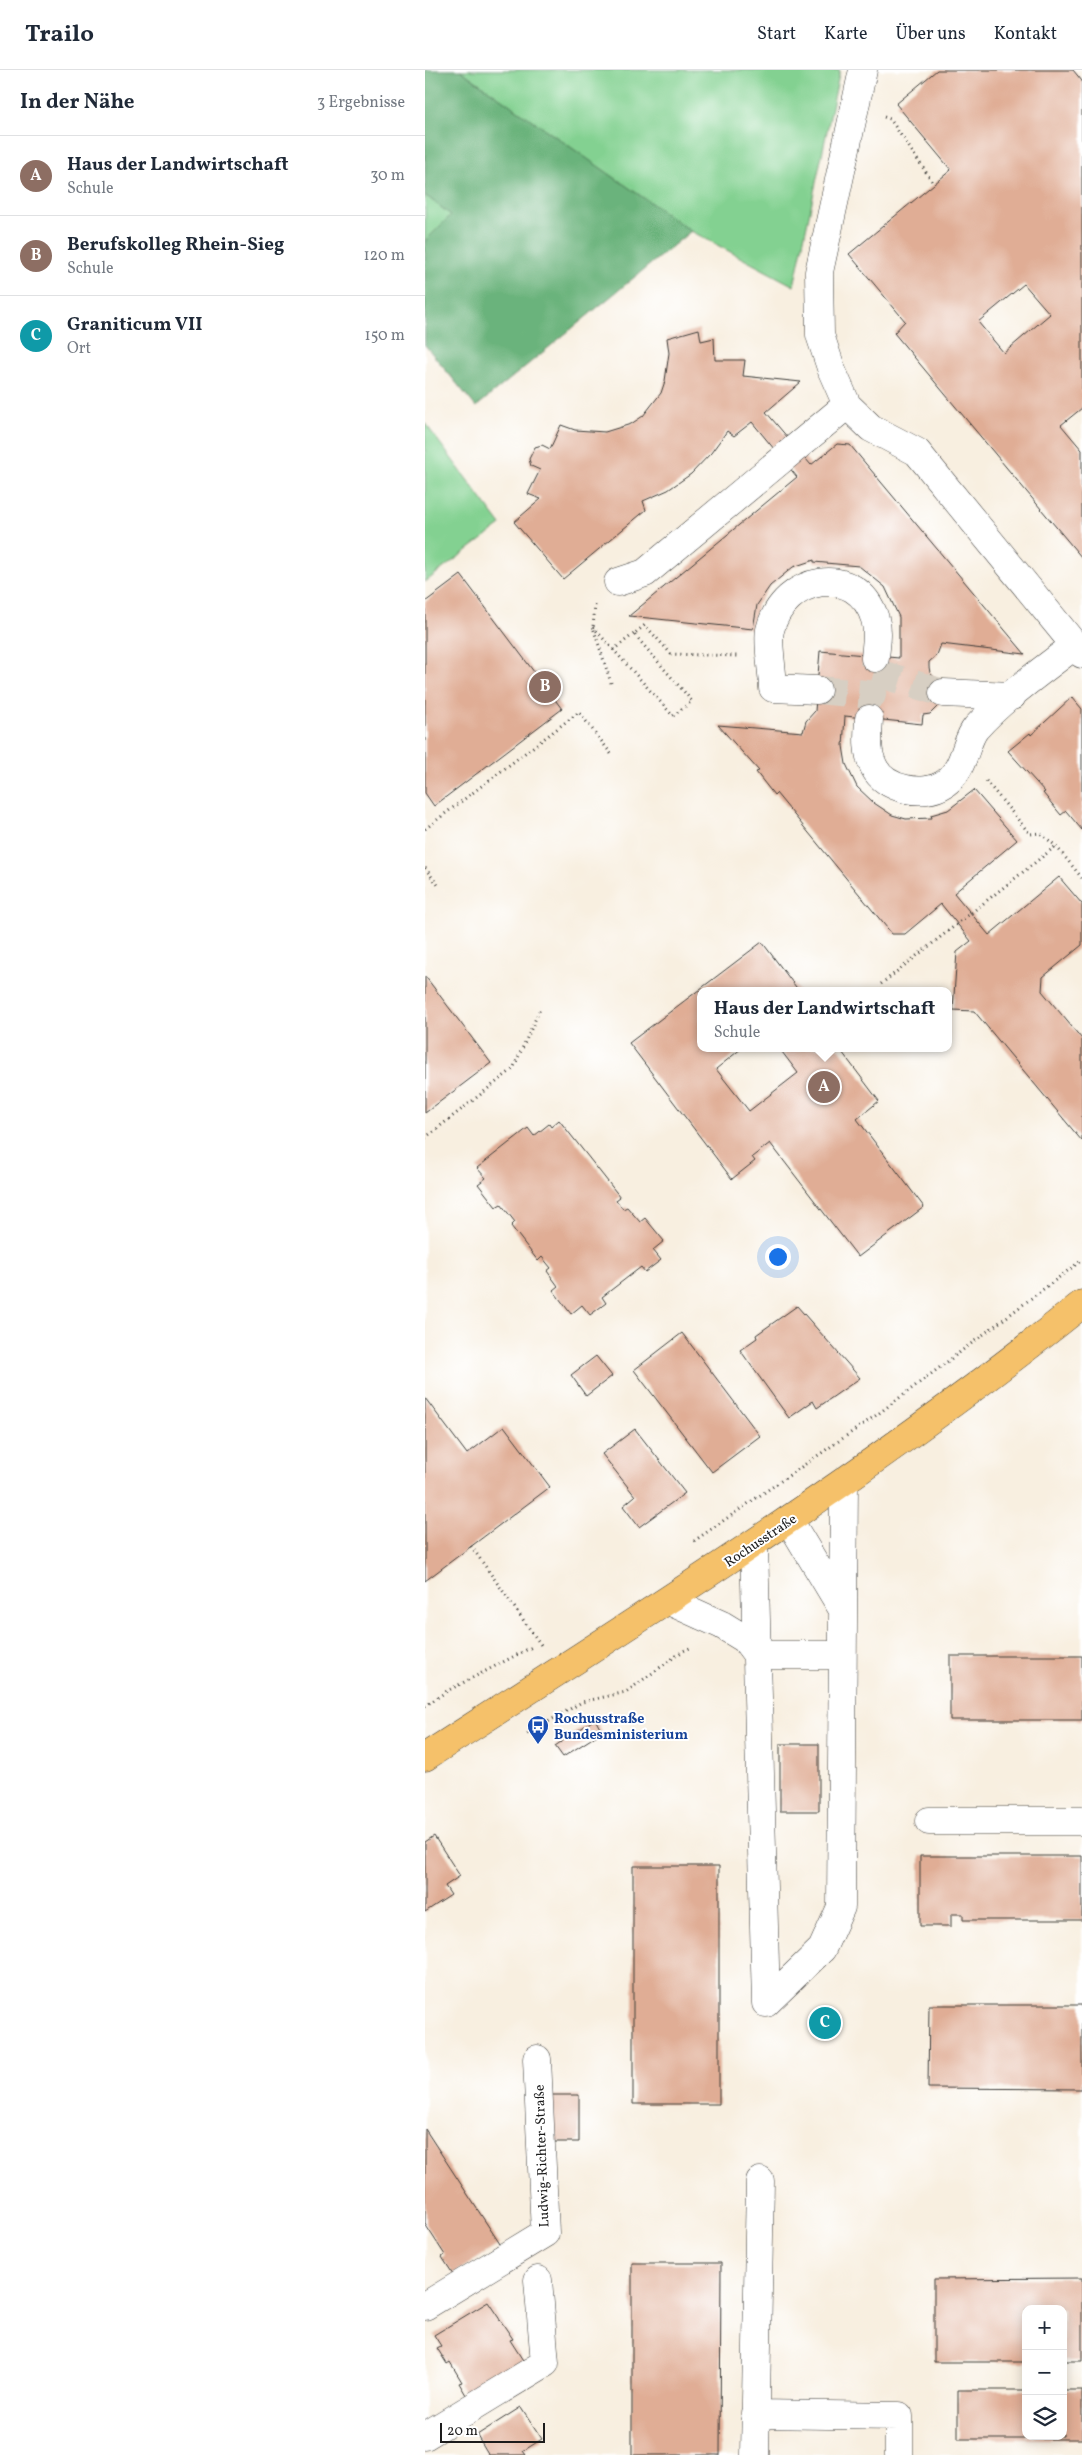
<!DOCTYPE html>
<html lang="de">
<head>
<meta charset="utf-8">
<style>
	:root { --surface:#fff; --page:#f2f2f3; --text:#1f2937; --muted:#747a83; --line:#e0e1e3; --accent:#7c3aed }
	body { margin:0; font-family:Vollkorn,serif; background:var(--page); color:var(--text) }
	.controls { position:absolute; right:15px; bottom:15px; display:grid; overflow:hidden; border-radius:10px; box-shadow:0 2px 12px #0003 }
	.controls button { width:45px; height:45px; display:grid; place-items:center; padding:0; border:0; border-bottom:1px solid var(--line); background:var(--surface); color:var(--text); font:25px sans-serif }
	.scale { position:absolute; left:15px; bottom:12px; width:105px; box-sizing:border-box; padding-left:5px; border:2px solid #1c1c1c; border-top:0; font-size:14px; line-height:18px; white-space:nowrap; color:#1c1c1c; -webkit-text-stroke:4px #fff; paint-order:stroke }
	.you { position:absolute; left:352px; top:1186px; width:18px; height:18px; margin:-12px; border:4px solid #fff; border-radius:50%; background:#1a73e8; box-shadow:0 0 0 8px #1a73e833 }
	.badge { display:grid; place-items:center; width:32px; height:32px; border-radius:50%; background:var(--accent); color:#fff; font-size:16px; font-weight:700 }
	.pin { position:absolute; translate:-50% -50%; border:2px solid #fff; box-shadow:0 1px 5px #0006 }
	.popup { position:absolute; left:272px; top:917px; width:255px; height:65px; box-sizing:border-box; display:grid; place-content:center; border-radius:10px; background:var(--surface); filter:drop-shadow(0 1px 4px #0005); font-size:16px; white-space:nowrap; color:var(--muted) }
	.popup b { font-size:19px; color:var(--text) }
	.popup::after { content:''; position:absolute; left:50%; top:100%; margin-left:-10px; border:10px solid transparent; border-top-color:var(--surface) }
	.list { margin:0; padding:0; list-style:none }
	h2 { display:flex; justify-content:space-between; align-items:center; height:65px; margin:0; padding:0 20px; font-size:21px }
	h2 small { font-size:16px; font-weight:400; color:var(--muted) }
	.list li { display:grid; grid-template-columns:32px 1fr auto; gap:15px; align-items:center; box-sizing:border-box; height:80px; padding:0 20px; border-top:1px solid var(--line) }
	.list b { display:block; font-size:19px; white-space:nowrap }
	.list p { margin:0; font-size:16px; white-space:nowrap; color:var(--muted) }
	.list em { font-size:16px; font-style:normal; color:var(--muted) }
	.icon { flex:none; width:28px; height:28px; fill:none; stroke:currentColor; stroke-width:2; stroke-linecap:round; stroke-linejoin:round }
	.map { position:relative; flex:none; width:657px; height:2385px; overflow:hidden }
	header { display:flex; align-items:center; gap:30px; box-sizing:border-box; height:70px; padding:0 25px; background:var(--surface); border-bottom:1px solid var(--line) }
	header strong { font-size:24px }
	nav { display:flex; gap:28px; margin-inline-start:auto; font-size:18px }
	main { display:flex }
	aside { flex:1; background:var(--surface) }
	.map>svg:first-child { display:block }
	.green { fill:#83d191; stroke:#507656 }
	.forest { fill:#6ab37b; stroke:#43684c }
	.building { fill:#e0ad95; fill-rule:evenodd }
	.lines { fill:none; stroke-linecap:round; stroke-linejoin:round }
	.minor-tunnel { stroke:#d7cfc3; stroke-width:28; stroke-dasharray:28 14; stroke-linecap:butt }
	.minor-casing { stroke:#3d3c39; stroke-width:29 }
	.major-casing { stroke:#3d3c39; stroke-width:29 }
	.path { stroke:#3d3c39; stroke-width:3; stroke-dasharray:1 4; stroke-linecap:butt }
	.minor { stroke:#fff; stroke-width:28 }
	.major { stroke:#f5c16b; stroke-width:28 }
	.labels { text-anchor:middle; stroke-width:4; stroke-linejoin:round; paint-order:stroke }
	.street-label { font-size:14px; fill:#1c1c1c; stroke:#fff }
	.transit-label { font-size:14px; font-weight:bold; fill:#164399; stroke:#fff; text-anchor:start }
</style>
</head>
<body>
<header>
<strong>Trailo</strong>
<nav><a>Start</a><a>Karte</a><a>Über uns</a><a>Kontakt</a></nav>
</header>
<main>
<aside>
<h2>In der Nähe<small>3 Ergebnisse</small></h2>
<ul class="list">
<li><span class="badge" style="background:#8d6e63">A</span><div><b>Haus der Landwirtschaft</b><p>Schule</p></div><em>30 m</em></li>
<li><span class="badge" style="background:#8d6e63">B</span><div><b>Berufskolleg Rhein-Sieg</b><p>Schule</p></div><em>120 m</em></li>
<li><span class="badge" style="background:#0f9aa8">C</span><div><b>Graniticum VII</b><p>Ort</p></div><em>150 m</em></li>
</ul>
</aside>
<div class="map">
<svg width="657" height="2385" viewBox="0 0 657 2385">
	<rect width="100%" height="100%" fill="#fff"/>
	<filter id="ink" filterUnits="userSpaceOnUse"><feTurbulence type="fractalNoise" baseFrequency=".02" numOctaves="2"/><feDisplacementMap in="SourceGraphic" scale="10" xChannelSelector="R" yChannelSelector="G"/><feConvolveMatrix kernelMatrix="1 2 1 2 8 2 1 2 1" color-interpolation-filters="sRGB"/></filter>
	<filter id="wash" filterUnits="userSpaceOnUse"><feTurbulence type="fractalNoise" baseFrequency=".0096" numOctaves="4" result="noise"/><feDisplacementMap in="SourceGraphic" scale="20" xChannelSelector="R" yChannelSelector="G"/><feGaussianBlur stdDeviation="1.12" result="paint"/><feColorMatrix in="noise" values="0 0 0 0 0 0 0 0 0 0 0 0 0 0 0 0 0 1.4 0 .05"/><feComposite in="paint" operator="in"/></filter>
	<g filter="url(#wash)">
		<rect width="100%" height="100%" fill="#f8efe0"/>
		<path class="green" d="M35,0H415L369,216L266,161Z
			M0,125L26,145L0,171Z
			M0,353L76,455L0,512Z"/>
		<path class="forest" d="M0,0H35L266,161L51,337L0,275V171L26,145L0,125Z"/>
		<g id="blocks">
			<path class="building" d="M512,0H648L657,11V338L636,355L657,380V488L469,263L480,251L424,184L526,100L471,34ZM599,214L625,244L579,283L553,252Z
				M274,259L276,271L289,268L290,290H320L318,306L376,312L341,342L386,395L412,374L425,375L600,584L516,574L512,585L504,592V597L505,603L516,613L514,635L505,644L498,645L497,654L420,646L418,676L421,694L432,717L449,733L467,745L481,749L507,748L506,745L523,740L549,720L592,770L529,823L564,865L634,807L657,834V875L618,907L617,921L657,969V1071L549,941L528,940L532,882L546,871L516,834L480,864H467L351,723L349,725L331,702L334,701L293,655L378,662L381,651L390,641L395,581L474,588V547L460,517L434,496L389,492V490L368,497L345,516L332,535L328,559L204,546L372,407L327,352L309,366L302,361L286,383L266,404L243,420L218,431L221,440L138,509L89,452L116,429L103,424L115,400L106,396L104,389L110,377L117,375L125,379L136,355L150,360L180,362L206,354L218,346L236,323L240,311L244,283L242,268Z
				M36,505L137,639L9,736L0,723V532Z
				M647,627L657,639V760L641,741L636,745L618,723L620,722L583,681L605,663L606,665Z
				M337,872L374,921H275V978H317L291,999L324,1041L373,1003L354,978H414L454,1031L432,1049L499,1137L433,1187L345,1073L327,1087L330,1091L307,1109L204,973Z
				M0,906L66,993L0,1043Z
				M134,1050L195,1127L191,1130L198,1139L202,1137L215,1152L220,1148L239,1171L228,1180L236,1190L220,1202L216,1197L177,1227L181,1233L165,1245L157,1235L146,1244L128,1220L133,1216L122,1201L126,1198L117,1187L113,1191L86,1156L90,1152L76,1134L71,1137L53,1114L61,1108L52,1098L103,1058L109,1066L124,1054L126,1057Z
				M372,1236L435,1308L392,1338L388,1331L364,1348L315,1280L332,1268L331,1265Z
				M257,1263L335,1366L287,1402L209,1300Z
				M171,1286L187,1306L161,1326L146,1305Z
				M0,1328L42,1384L79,1356L125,1417L0,1511Z
				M210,1359L260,1423L214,1457L198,1436L210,1426L177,1384Z
				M525,1586H657V1650H525Z
				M170,1649L177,1662L138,1687L130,1676Z
				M355,1674H394V1741H355Z
				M9,1766L35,1806L20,1816L26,1825L0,1842V1772Z
				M495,1786H657V1850H538V1844H526V1856H495Z
				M208,1796H294V2034H208Z
				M504,1935H657V2019L503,2018Z
				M127,2025H154V2072H127Z
				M0,2059L75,2174L28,2204L17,2187L20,2185L0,2154Z
				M207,2193H296L295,2385H207Z
				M657,2208V2291H638V2239H601V2292H509V2209Z
				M63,2232L88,2269L85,2270L101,2295L44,2330L34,2313L37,2312L25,2292L22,2294L12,2278L16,2276L9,2265Z
				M533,2320H601V2366H638V2320H657V2369H533Z
				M96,2337L117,2369L98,2381L101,2385H64L52,2365Z"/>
		</g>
	</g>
	<g filter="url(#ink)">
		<use href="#blocks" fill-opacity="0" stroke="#3d3c39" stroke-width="1"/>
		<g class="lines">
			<path class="minor-tunnel" d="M449,602L518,623
				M392,620L447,625L450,588"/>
			<g class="minor-casing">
				<path id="minor" d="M438,0L394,202L395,265L407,301L422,335L446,358L492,382L657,584
					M193,512L220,503L422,335
					M392,620L348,618C348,604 342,572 345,560C358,506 432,491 450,549C454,562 451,575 450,588
					M518,623L587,626
					M444,649C443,665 441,682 449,697C460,720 499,727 519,714C541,699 539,672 551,658C579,627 617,601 650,575
					M364,1450L418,1540
					M329,1474L341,1933
					M244,1531L297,1555L320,1569L332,1585H417
					M504,1751H657
					M341,1933L397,1879L416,1837L419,1412
					M0,2236L120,2163L112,1989
					M330,2344L474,2346V2385
					M0,2366L120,2293L113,2210
					M330,2385L335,2111"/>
			</g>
			<g class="major-casing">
				<path id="major" d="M0,1687C224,1543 449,1401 657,1234"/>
			</g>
			<path class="path" d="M459,47L465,49L509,114
				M170,535L168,557L187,616
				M168,557L248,646L267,631L209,564L220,555L246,584L314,586
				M188,580L209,564
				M561,711L605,764L615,763L631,776L657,808
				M0,759L154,642L187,685
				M0,798L13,815
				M456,914L631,776
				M0,1068L88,999L115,939
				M269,1471L453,1344L657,1190
				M46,1476L116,1575
				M0,1636L22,1621L109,1576
				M102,1664L157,1632L201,1622L258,1581L267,1577"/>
			<use href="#minor" class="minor"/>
			<use href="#major" class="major"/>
		</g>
	</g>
	<defs>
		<g id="bus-pin" transform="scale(1.125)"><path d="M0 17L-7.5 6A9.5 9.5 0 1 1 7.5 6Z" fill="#1a4fb4" stroke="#fff"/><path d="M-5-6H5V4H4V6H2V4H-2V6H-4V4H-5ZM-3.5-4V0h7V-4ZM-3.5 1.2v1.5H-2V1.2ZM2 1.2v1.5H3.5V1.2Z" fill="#fff"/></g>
	</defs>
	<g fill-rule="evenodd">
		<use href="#bus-pin" x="113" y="1656"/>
	</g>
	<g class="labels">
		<g class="street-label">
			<text transform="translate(335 1470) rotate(-34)" y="5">Rochusstraße</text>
			<text transform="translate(116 2086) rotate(-92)" y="5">Ludwig-Richter-Straße</text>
		</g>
		<g class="transit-label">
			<text x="129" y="1653">Rochusstraße<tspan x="129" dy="16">Bundesministerium</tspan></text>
		</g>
	</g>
</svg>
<div class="controls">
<button>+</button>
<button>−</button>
<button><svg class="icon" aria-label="layers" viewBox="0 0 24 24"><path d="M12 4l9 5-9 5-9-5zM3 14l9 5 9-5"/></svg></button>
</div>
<div class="scale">20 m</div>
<div class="you"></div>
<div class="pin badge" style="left:399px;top:1017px;background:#8d6e63">A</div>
<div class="popup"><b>Haus der Landwirtschaft</b>Schule</div>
<div class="pin badge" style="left:120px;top:617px;background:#8d6e63">B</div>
<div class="pin badge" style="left:400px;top:1953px;background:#0f9aa8">C</div>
</div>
</main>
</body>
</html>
